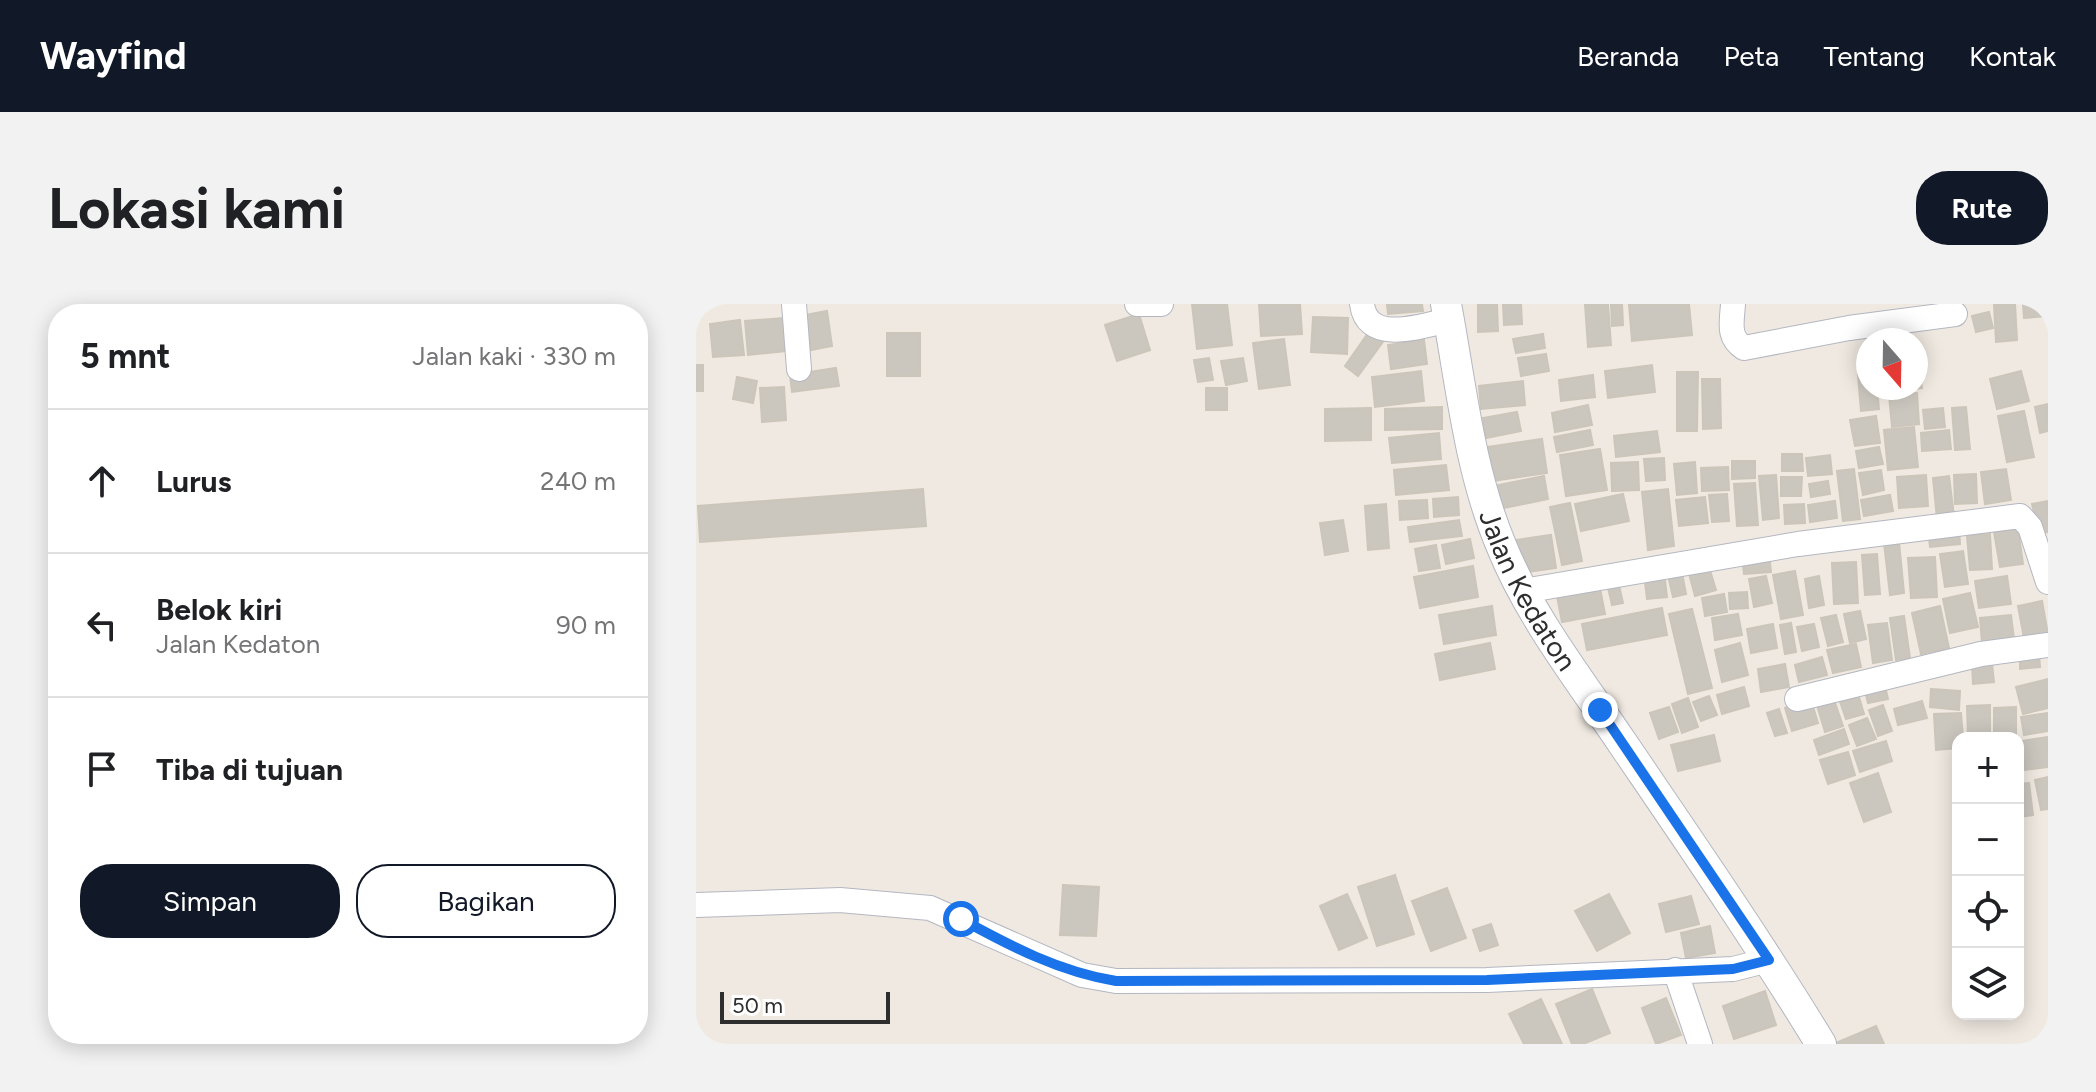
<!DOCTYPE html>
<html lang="id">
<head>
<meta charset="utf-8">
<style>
	:root { --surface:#fff; --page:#f2f2f2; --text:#202124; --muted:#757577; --line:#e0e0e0; --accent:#111827 }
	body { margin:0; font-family:Figtree,sans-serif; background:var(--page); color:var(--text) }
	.controls { position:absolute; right:24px; bottom:24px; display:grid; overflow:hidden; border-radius:16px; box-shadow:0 4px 20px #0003 }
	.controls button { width:72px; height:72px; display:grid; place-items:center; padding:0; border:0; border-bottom:2px solid var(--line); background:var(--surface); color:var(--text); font:40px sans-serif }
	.compass { position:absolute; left:1160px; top:24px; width:72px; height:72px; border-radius:50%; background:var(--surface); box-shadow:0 4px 20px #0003; rotate:160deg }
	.scale { position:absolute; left:24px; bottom:20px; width:170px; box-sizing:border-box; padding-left:8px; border:4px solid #2e2e2e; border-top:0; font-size:22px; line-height:28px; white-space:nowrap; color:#2e2e2e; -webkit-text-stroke:6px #fff; paint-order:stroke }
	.stop { position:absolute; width:24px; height:24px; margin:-18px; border:6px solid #1a73e8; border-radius:50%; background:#fff }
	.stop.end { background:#1a73e8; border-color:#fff; box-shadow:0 2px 8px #0008 }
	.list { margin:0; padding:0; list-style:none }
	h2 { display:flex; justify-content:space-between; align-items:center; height:104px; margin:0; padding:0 32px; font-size:34px }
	h2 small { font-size:26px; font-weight:400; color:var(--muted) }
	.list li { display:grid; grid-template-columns:52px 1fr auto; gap:24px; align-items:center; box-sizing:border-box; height:144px; padding:0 32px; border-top:2px solid var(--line) }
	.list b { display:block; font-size:30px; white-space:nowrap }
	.list p { margin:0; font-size:26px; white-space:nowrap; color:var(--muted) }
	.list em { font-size:26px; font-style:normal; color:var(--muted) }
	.actions { display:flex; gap:16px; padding:24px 32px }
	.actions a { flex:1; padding:18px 0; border:2px solid var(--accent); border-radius:32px; text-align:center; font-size:28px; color:var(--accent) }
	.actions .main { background:var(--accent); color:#fff }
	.icon { flex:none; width:44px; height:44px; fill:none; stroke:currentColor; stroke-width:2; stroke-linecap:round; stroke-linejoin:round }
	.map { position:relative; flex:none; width:1352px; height:740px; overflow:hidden; border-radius:32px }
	header { display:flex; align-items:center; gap:48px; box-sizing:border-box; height:112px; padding:0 40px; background:var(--accent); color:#fff }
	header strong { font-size:38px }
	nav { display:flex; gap:44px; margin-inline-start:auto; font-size:28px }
	.intro { display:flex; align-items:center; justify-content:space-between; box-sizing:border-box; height:192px; padding:0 48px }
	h1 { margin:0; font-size:56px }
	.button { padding:20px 36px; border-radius:32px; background:var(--accent); color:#fff; font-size:28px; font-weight:700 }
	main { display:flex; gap:48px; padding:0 48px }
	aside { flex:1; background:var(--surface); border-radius:32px; box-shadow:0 4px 20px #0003 }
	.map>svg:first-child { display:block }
	.building { fill:#cbc7bf; stroke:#cbc5ba; stroke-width:2 }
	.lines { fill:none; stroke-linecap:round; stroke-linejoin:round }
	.minor-casing { stroke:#b4b7c1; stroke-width:26 }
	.tertiary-casing { stroke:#b4b7c1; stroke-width:32 }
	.minor { stroke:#fff; stroke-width:24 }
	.tertiary { stroke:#fff; stroke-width:30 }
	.route { stroke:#1a73e8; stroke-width:10 }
	.labels { text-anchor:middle; stroke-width:6; stroke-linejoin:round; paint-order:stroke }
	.street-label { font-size:28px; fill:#2e2e2e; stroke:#fff }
</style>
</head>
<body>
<header>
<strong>Wayfind</strong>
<nav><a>Beranda</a><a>Peta</a><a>Tentang</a><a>Kontak</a></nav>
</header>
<div class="intro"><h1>Lokasi kami</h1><a class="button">Rute</a></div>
<main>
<aside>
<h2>5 mnt<small>Jalan kaki · 330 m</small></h2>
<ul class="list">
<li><svg class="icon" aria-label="ahead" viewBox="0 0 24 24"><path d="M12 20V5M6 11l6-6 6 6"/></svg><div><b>Lurus</b></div><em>240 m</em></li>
<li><svg class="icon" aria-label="left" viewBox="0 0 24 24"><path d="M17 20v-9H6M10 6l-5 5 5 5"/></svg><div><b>Belok kiri</b><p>Jalan Kedaton</p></div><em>90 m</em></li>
<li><svg class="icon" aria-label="arrive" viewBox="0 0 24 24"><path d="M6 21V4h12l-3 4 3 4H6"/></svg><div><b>Tiba di tujuan</b></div></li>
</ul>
<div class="actions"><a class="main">Simpan</a><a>Bagikan</a></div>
</aside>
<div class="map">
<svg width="1352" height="740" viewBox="0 0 1352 740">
	<rect width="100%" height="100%" fill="#efe9e1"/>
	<path class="building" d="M496,0H531L536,41L501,45Z
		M563,0H604L606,30L565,32Z
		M691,0H726L727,7L692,10Z
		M782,0H801L802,27L782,28Z
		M807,0H825L826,20L808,21Z
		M889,0H912L915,41L892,43Z
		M915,0H926L927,21L916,22Z
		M933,0H993L996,31L936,37Z
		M1298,0H1319L1321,36L1300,38Z
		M1327,0H1352V12L1328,14Z
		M131,7L136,42L115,46L109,11Z
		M1293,8L1297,24L1280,28L1276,12Z
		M443,10L454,46L421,57L409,21Z
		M617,13L652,14L651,50L615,48Z
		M87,14L90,47L52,51L49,17Z
		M44,16L48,51L17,53L14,20Z
		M675,25L689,35L662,72L649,62Z
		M191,29H224V72H191Z
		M847,30L849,44L820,49L817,35Z
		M588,35L594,81L563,85L557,39Z
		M728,36L731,60L695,65L692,41Z
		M850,50L853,67L825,72L822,54Z
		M513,54L517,76L502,78L498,56Z
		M547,54L551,77L530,81L525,57Z
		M1223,58L1226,84L1192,88V84H1220V59Z
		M0,61H7V87H0Z
		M956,61L959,88L912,94L909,67Z
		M140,64L143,82L96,88L94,71Z
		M725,67L728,97L679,103L676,73Z
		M1325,67L1333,97L1301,105L1294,75Z
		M981,68H1002L1001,127H981Z
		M1172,70V84H1181L1183,105L1165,107L1162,71Z
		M897,71L899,93L865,97L863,76Z
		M41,73L61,77L57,99L37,95Z
		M1006,75H1024L1025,124L1007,125Z
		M827,77L829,101L785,105L783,82Z
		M88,83L90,116L66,118L64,84Z
		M510,84H531V106H510Z
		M1221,89L1223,120L1196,123L1193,91Z
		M1352,100V127L1344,129L1339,103Z
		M892,101L896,121L859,128L856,109Z
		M746,103V125L689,126V105Z
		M1270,103L1274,145L1259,146L1256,104Z
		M675,104V136L629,137V105Z
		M1247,104L1249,123L1229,125L1227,106Z
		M1328,107L1338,153L1311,158L1302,112Z
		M821,108L825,127L790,134L787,114Z
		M1180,112L1184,139L1159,142L1154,116Z
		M1218,123L1222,163L1192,166L1188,126Z
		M894,126L897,141L861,148L858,133Z
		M1253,126L1255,145L1226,147L1225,129Z
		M961,127L964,148L920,153L918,132Z
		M743,129L745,155L696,159L693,134Z
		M846,135L851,169L796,177L791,143Z
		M1183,143L1187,160L1163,164L1160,147Z
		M904,145L911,186L870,192L864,151Z
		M1086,150H1106L1107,167H1086Z
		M1134,151L1136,170L1112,172L1110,154Z
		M968,154L969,176L950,177L948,155Z
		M1036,157H1059V174L1036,175Z
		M942,158L943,186L916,187L915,159Z
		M999,158L1001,189L981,191L978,160Z
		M750,161L753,186L700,191L698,166Z
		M1032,163L1033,186L1006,187L1005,164Z
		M1158,165L1164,215L1147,217L1141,167Z
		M1310,165L1315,196L1289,200L1285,168Z
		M1185,166L1188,186L1167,191L1163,169Z
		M1280,170L1281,199L1259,200L1258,171Z
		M1080,171L1083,214L1067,216L1063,172Z
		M1230,171L1232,202L1203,204L1201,173Z
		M848,172L852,195L803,205L798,182Z
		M1253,172L1258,212L1241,215L1237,174Z
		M1085,173H1106L1105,192H1085Z
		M1132,177L1134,190L1115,193L1113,180Z
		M1059,179L1062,221L1041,222L1038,180Z
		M227,185L230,222L4,238L2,202Z
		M972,185L978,242L952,246L946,188Z
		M927,190L933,217L885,227L879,200Z
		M1031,190L1033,217L1016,218L1013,191Z
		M1194,191L1197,207L1168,212L1165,196Z
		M762,193L763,211L738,213L737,195Z
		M1009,193L1012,219L983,222L980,196Z
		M731,196L732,214L704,216L703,197Z
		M1139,197L1141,214L1114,218L1112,201Z
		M1352,197V228L1343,230L1336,200Z
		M874,199L886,257L866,261L854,203Z
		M690,200L693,244L672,246L669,202Z
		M1108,200L1109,219L1089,220L1088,201Z
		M647,216L652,247L629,251L624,219Z
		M763,216L766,232L714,238L712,223Z
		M1263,223L1264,240L1234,243L1232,225Z
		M1322,225L1327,260L1304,263L1298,228Z
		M1202,228L1208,289L1194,291L1187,230Z
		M1294,230L1296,265L1274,266L1271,232Z
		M855,231L860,264L825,269L820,236Z
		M774,235L778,254L750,260L746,241Z
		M740,241L744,264L723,267L719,245Z
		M1267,247L1272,280L1249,283L1244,250Z
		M1073,249L1075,268L1048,270L1046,252Z
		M1181,250L1184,290L1169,291L1166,251Z
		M1239,253L1241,293L1215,294L1212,254Z
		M1160,258L1162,299L1138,300L1136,259Z
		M1012,260L1020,286L999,292L992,266Z
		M777,262L782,293L724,304L718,273Z
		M985,264L990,290L977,293L971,267Z
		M1099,267L1107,311L1085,315L1077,271Z
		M968,268L971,293L951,295L948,270Z
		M1070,272L1076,299L1058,303L1053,275Z
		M1123,272L1128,301L1113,304L1109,275Z
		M1311,272L1315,300L1283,304L1279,277Z
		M922,277L927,299L916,301L911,279Z
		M903,279L909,310L866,318L860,287Z
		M1051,288L1052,304L1034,305L1033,289Z
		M1274,289L1282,323L1254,329L1247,295Z
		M1028,290L1031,308L1009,312L1006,294Z
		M1346,297L1352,330L1328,334L1322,302Z
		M796,302L800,331L748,340L743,311Z
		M1244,302L1253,344L1225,350L1216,309Z
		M966,304L971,331L891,346L886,320Z
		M996,305L1016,384L992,390L973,310Z
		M1164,307L1170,335L1154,339L1148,310Z
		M1042,310L1046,331L1019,336L1016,314Z
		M1140,311L1147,338L1132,342L1125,314Z
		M1315,311L1318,335L1286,339L1284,314Z
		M1208,312L1214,354L1200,356L1194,314Z
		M1095,319L1100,348L1089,350L1084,321Z
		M1191,319L1196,356L1177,359L1172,321Z
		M1077,320L1081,344L1055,349L1051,325Z
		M1118,320L1123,343L1106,347L1101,323Z
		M794,339L799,365L744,376L739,350Z
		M1044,339L1052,371L1026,378L1019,346Z
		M1160,340L1165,363L1137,369L1131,346Z
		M1343,349L1344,363L1324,365V350Z
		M1126,353L1131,371L1103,378L1099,361Z
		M1296,359L1298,378L1277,380L1276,361Z
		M1089,360L1093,383L1065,388L1062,365Z
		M1352,375V404L1327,410L1320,383Z
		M1188,378L1192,395L1172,399L1168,383Z
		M1048,383L1053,402L1026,410L1021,391Z
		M1160,383L1168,410L1150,415L1141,389Z
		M1235,385L1264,387L1263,406L1234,403Z
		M1013,392L1021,411L1005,417L997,398Z
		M1137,393L1147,422L1129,428L1120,398Z
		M992,394L1002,423L986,429L976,400Z
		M1115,396L1122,419L1096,427L1089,404Z
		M1226,397L1231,414L1202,421L1198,405Z
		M1187,401L1196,427L1182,432L1173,406Z
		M1294,401V434H1272L1271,402Z
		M973,403L982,428L963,435L954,409Z
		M1320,403V434H1298V404Z
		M1083,405L1091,429L1079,432L1071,409Z
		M1265,409L1267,434H1262V444L1240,446L1238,410Z
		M1352,409V427L1328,431L1325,413Z
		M1171,414L1180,435L1161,442L1153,421Z
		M1148,425L1153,440L1123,451L1118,436Z
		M1018,431L1024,457L982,467L975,441Z
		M1352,433V463L1329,466L1325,437Z
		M1190,437L1196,457L1164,468L1157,447Z
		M1152,448L1159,471L1132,480L1124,456Z
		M1182,469L1195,508L1168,518L1154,479Z
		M1352,473V505L1345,506L1339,476Z
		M1333,479L1337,511L1322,513V480Z
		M699,571L718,630L681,642L662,583Z
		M367,581L403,583L400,632L364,631Z
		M751,584L770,634L735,647L716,597Z
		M651,590L671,634L643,646L624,602Z
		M913,590L934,629L901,647L879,607Z
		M995,592L1003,620L970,628L963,600Z
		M795,620L802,641L784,647L777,626Z
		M1014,622L1019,649L990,654L985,629Z
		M896,685L914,729L887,740H876L860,700Z
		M1069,687L1080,721L1038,735L1027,702Z
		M970,694L985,731L960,740L946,704Z
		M845,695L866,740H828L813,710Z
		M1180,722L1188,740H1140V739Z"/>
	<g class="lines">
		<g class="minor-casing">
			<path id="minor" d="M98,0L103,65
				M441,0H465
				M666,0C671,41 726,22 753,16
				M1037,0C1036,18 1031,33 1048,44L1153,24L1259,10
				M828,287L1102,240L1324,212L1334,223L1352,278
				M1101,395L1285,350L1352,341
				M0,601L144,596L234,604L386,671L420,677L791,676L1037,665L1073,656
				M979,666L1004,740"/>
		</g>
		<g class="tertiary-casing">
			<g id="tertiary">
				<path id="s1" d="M750,0C765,80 773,165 805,241C833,311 883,375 925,437C993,537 1062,637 1125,740"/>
			</g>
		</g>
		<use href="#minor" class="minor"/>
		<use href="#tertiary" class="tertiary"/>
	</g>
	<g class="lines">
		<path class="route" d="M265,615C314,642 364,668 420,677L791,676L1037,665L1073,656L904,406"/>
	</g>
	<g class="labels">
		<g class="street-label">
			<text dy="10" stroke="none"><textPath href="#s1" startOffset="300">Jalan Kedaton</textPath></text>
		</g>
	</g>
</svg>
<div class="controls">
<button>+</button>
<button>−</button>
<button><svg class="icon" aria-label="locate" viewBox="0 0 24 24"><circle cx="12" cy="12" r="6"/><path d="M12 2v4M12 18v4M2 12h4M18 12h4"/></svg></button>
<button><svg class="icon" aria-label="layers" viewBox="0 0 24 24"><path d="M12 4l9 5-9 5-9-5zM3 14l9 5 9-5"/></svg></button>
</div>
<svg class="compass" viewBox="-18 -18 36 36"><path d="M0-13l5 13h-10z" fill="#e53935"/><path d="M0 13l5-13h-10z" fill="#757577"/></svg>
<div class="scale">50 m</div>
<div class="stop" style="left:265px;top:615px"></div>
<div class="stop end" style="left:904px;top:406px"></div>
</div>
</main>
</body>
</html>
